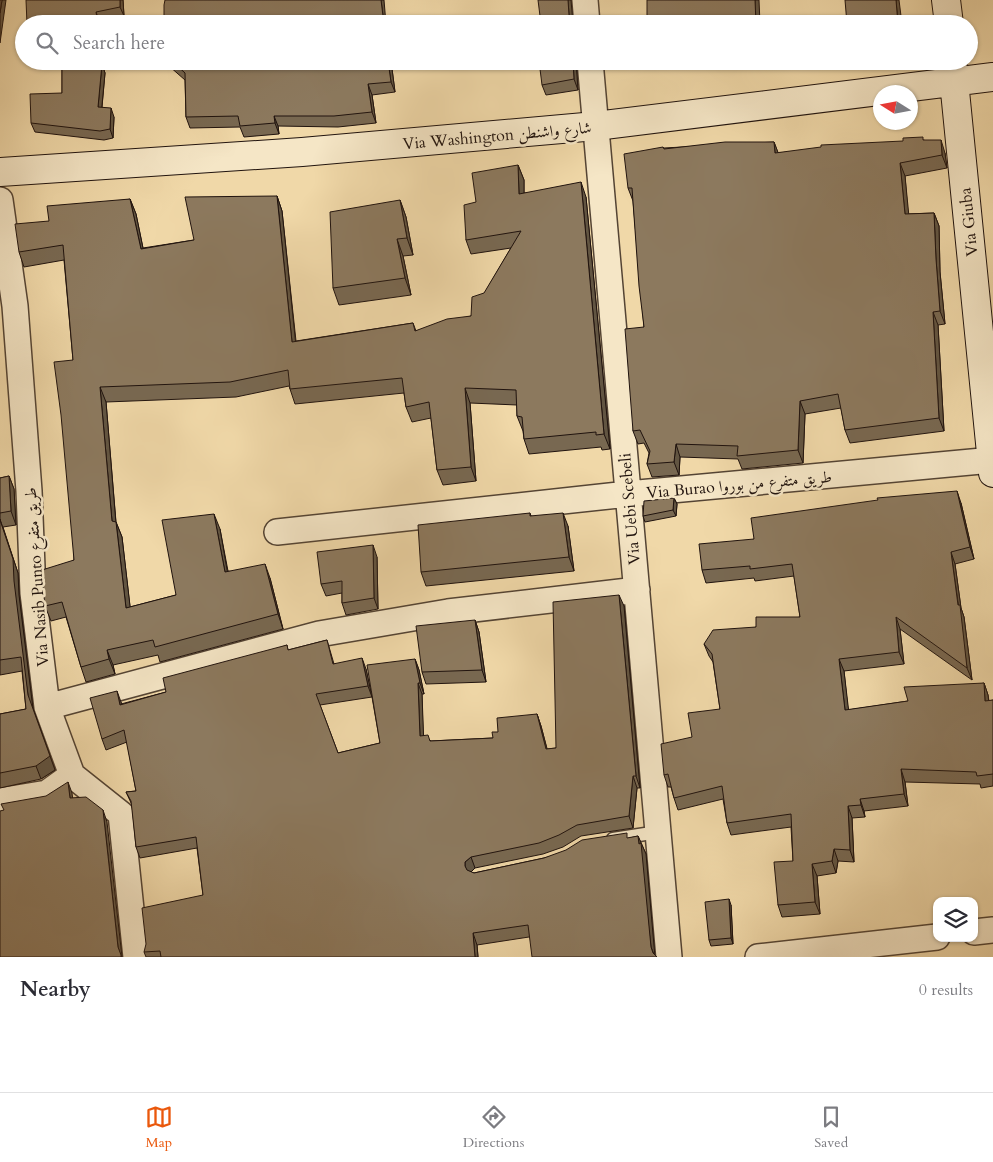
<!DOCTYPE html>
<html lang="en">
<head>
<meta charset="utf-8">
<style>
	:root { --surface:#fff; --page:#f7f7f7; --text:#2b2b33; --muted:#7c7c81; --line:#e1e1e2; --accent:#ea580c }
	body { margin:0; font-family:Cardo,Amiri,serif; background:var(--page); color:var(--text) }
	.controls { position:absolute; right:15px; bottom:15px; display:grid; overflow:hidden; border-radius:10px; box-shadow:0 1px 4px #0004 }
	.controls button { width:45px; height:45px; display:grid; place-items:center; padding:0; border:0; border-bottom:1px solid var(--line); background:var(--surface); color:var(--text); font:25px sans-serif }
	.compass { position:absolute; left:873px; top:85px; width:45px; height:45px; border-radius:50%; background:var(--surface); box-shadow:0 1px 4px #0004; rotate:281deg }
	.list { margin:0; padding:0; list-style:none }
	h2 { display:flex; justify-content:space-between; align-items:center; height:65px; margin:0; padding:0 20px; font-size:21px }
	h2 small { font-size:16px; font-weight:400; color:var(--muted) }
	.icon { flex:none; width:28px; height:28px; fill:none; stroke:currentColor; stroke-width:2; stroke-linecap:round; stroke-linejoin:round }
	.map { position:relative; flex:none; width:993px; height:957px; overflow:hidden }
	.search { position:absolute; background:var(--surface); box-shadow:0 1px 4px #0004; left:15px; right:15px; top:15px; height:55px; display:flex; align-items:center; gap:12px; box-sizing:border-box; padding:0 18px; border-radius:28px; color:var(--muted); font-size:19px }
	.sheet { height:135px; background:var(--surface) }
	nav { display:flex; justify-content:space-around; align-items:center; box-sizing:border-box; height:70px; border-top:1px solid var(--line); background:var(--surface); font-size:14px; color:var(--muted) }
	nav a { display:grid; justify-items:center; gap:2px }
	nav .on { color:var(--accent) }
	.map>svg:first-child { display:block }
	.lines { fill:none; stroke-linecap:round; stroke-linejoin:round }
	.lane-casing { stroke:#544434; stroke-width:15 }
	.street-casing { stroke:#544434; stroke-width:28 }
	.secondary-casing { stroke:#20130e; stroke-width:30 }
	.lane { stroke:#f5e6c6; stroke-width:12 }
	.street { stroke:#f5e6c6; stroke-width:25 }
	.secondary { stroke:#f5e6c6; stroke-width:28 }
	.wall { fill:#786851; stroke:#20130e; fill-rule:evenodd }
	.shaded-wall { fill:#625542; stroke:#20130e }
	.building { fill:#8c795e; stroke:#20130e }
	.labels { text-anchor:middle; stroke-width:5; stroke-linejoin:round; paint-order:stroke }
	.street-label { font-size:16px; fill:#20130e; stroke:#f5e6c6 }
</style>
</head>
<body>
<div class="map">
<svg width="993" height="957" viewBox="0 0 993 957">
	<rect width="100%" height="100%" fill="#f0d8a8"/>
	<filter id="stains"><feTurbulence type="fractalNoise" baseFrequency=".004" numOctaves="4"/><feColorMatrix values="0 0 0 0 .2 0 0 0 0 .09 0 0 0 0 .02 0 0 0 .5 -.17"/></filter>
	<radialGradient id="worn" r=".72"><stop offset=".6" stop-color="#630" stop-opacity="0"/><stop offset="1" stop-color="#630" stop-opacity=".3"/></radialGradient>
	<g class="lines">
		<g class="lane-casing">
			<path id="lane" d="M613,839L658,832"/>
		</g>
		<g class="street-casing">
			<path id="street" d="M585,0L587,24
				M590,61L669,957
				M0,200L15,306L29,491L33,593L47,707L72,775L121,814L136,957
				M277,532L628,494L993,460
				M47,707L319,634L448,612L637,590
				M0,801L47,793L72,775
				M974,932L993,930
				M758,957L937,937"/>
		</g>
		<g class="secondary-casing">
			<path id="secondary" d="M946,0L949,24
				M952,61L993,473
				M0,172L302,152L596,126L993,77"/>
		</g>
		<use href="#lane" class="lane"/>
		<use href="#street" class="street"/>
		<use href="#secondary" class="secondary"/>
	</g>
	<path class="wall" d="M123,0L124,16L99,20L100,24H27Z
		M62,61H88V64H102L105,73L102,107L114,117L113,138L104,140L35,132L31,123L62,93Z
		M167,61H391L395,92L372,95L376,123L338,127L278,126L279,134L244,137L240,127L190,128L186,117L185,80L169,66Z
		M652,61H678L653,64Z
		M576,62L578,90L546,95L542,85Z
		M924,140L945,153L947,168L905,176L908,214L934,213L939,226L940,272L945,324L938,325L944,431L850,443L845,430L841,408L805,414L803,463L742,469L738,459L680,457L679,475L652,477L647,464L649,453L644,443L638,444L633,431L644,327L633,201L628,188L663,147L664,148L774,142L778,153Z
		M518,165L524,180V193L586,197L610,449L602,450L601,447L529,454L524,439L523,431L517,416V405L470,403L476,481L443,485L437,470L431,418L412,422L406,407L404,393L295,404L289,386L236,397L106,402L116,522L122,537L130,607L176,595L220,529L228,571L270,578L283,629L160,662L158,655L113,665L115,674L86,682L81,667L66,617L51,621L45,606L74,560L73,360L64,260L24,267L19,252L49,221L130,199L136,214L143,248L194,240L277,196L282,211L296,341L413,323L416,331L471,316L511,248L471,254L466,240L476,202Z
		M400,200L406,217L413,255L403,256L411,295L339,305L333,288Z
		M9,476L14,489L16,525L3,527L18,573L19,595L33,709L55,770L41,779L0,788V714L26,709L22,671L0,675V478Z
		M674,498L677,504L676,516L645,522L643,516Z
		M961,503L974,559L955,564L961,608L964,617L972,680L900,629L904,664L844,671L848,710L908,701L984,683L988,695L989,701L993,700V786L981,788L980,784L905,782L908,806L864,811L865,817L852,818L854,862L838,861L836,873L817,876L820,914L782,917L778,905L793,861L791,827L731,835L727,823L723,799L678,810L674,798L671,787H668L664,775L692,737L720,709L713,662L709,656L704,644L756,627L800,617L794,576L755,581L754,578L706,583L702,570L754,539Z
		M530,513L531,516L568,526L574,571L426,586L421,572Z
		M377,557L378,609L346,615L342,603V593L326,596L321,584Z
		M624,606L640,788H637L633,828L581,836L563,847L543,854L475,868L471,872L474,873L544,858L638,836L646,854L654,955L529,937L477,945L478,957H146L144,952L203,895L197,848L140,858L136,847L132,805L126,792L136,791L127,742L106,750L102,739L121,702V704L166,692L287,645L288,650L327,640L334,664L366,669L371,692L415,659L419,670L424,694H422L423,735L431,741L493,738L498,732L537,714L541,726L547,749L556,748ZM372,697L380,743L338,753L320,705Z
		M475,620L479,632L486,682L426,684L422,672Z
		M731,905L733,944L711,946L709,940Z"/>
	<path class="shaded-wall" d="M2,0H6L0,43V13Z
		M120,0H123L124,16L120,7Z
		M381,0H384L386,24H384Z
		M568,0H571L573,24L569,15Z
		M755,0H759L760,24H756Z
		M896,0H899L902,24H898Z
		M96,12L99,20L100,24L97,18Z
		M85,61H88V73L85,64Z
		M388,61H391L395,92L391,82Z
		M573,61H576L578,90L574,79Z
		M102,64L105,73L101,116L98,107Z
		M368,84L372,95L376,123L372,112Z
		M111,108L114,117L113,138L110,129Z
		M274,116L278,126L279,134L275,123Z
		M941,140L945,153L947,168L942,155Z
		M774,142L779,155L775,153Z
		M900,163L905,176L910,227L905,214Z
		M518,165L524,180V209L519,194Z
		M581,182L586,197L610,449L604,434Z
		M277,196L282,211L297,356L292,342Z
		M130,199L136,214L146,263L141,249Z
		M400,200L406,217L413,255L407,238Z
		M934,213L939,226L940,272L945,324L940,311L936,259Z
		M397,239L403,256L411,295L405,278Z
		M933,312L938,325L944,431L939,418Z
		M100,387L106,402L117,536L112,521Z
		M465,388L470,403L476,481L471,467Z
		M800,401L805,414L803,463L798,450Z
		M676,444L680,457L679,475L674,462Z
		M9,476L14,489L16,525L11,511Z
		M957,491L961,503L974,559L970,547Z
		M674,498L677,504L676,516L673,510Z
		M563,513L568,526L574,571L569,557Z
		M214,514L220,529L230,587L225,572Z
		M0,519L18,573L19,595L33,709L55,770L41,779L36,766L28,695Z
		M116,522L122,537L132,623L126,608Z
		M373,545L377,557L378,609L374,598Z
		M951,552L955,564L961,608L964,617L972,680L967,668Z
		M265,564L270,578L283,629L278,614Z
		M619,595L624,606L640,788L636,776Z
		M896,617L900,629L904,664L899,652Z
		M475,620L479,632L486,682L482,670Z
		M107,650L113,665L115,674L109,659Z
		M362,658L366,669L372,697L368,686Z
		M415,659L419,670L424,694L420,683Z
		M839,659L844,671L850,722L845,710Z
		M418,683L422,694L424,747L420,736Z
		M984,683L988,695L990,713L985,701Z
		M117,691L121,702L124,716L120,705Z
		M537,714L541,726L550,760L546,749Z
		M901,769L905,782L908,806L904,794Z
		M633,776L637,788L633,828L629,816Z
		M68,782L72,793L74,809L70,798Z
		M860,799L864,811L865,817L861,805Z
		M848,806L852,818L854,862L850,850Z
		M103,810L107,822L122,957H121L118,947Z
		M638,836L646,854L655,957L651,947Z
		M834,849L838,861L836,873L832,861Z
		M471,857L475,868L470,873L469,877L465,866V862Z
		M812,864L817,876L820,914L815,902Z
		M729,899L731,905L733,944L731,938Z
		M473,933L477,945L478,957H475Z"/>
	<path class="building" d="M0,0H2L0,13Z
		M26,0H120V7L96,12L97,18H85V24H27Z
		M165,0H381L384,24H164V5Z
		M538,0H568L569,15L572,22L574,24H541Z
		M647,0H755L756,24H647Z
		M845,0H896L898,24H847Z
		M62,61H85V64H102L98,107L111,108L110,129L100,131L31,123L30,94L62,93Z
		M172,61H388L391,82L368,84L372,112L334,116H274L275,123L240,126L238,116L186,117L185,73Z
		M539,61H573L574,79L542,85Z
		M923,137V140H941L942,155L900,163L905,214L934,213L936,259L940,311L933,312L939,418L845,430L838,394L800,401L798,450L737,456L738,446L676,444L674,462L647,464L650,451L640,430L633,431L625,329L644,327L639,286L632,188H628L624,154L663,147L664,149L725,142H774L775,153L821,147V145L903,141V138Z
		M518,165L519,194L581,182L604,434L596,435V432L524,439L522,417L517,416L516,390L465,388L471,467L437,470L429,402L406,407L402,378L290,389L288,370L230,382L100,387L112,521L116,522L126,608L176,595L162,520L214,514L225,572L265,564L278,614L155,647L153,640L107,650L109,659L81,667L62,602L45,606L42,577V570L74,560L61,415L54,362L73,360L63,245L19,252L15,224L49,221L47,206L130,199L141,249L194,240L185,197L277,196L292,342L413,323L415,331L447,319L471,316L472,297L484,293L521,231L466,240L464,205L476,202L472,173Z
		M400,200L407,238L397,239L405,278L333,288L330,212Z
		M9,476L11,511L0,513V478Z
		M957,491L970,547L951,552L958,605H960L967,668L896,617L899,652L839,659L845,710L908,701L904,687L984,683L985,701L993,700V774L977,776L976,772L901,769L904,794L860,799L861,805L848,806L850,850L834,849L832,861L812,864L815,902L778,905L774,862L793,861L791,814L727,823L722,786L674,798L668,774L664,775L661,744L692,737L688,713L720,709L712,654L704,644L713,630L756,627V617H800L792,564L750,569V566L702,570L699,544L754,539L751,518L878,500L877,498Z
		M674,498L673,510L643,516L644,501Z
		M530,513V516L563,513L569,557L421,572L418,525Z
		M0,520L13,559L14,581L28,695L50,756L36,766L0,773V714L26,709L21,657L0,660Z
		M373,545L374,598L342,603V581L321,584L317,552Z
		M619,595L636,776H633L629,816L577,825L559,835L539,843L471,857L465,862V866L467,870L474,873L544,858L566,850L582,840L627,833V838L638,836L639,844L641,843L651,947L653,953L657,957H532L528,925L473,933L475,957H161L160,951L144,952L146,944L142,908L203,895L196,837L136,847L131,801L126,792L136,791L124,730L102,739L90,698L117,691L120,705L166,692L163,678L287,645L288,650L327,640L333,664L362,658L368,686L316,694L338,753L380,743L367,665L415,659L420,683H418L420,736L428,735L430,741L493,738L492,732H498L497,718L537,714L546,749L556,748L553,602Z
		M475,620L482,670L422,672L416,626Z
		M68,782L70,798L86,797L103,810L118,947L121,955V957H0V811L4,810L1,804L46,796Z
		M729,899L731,938L709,940L705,902Z"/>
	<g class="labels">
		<g class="street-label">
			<text transform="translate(497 135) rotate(-5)" y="6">Via Washington شارع واشنطن</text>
			<text transform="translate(968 222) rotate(-96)" y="6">Via Giuba</text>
			<text transform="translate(739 484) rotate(-5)" y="6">Via Burao طريق متفرع من بوروا</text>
			<text transform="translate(629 509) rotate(-95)" y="6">Via Uebi Scebeli</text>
			<text transform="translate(36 577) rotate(-94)" y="6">Via Nasib Punto طريق متفرع</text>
		</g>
	</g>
	<rect width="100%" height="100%" filter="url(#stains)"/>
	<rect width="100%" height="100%" fill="url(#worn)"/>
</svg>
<div class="controls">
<button><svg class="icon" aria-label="layers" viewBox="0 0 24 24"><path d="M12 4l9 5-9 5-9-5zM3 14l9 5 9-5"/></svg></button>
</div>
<svg class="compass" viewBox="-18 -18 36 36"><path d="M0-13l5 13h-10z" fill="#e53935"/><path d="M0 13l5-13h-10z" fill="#7c7c81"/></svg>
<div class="search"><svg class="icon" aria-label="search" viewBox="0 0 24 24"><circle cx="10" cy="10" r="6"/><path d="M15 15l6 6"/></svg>Search here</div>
</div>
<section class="sheet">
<h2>Nearby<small>0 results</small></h2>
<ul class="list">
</ul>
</section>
<nav>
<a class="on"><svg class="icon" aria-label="map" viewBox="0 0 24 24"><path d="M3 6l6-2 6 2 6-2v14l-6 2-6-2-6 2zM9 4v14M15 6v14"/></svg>Map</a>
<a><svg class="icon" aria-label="directions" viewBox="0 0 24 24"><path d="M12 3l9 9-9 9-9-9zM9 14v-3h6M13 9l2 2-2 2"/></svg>Directions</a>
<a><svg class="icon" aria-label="saved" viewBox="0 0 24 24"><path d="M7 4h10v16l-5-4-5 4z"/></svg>Saved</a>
</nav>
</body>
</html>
